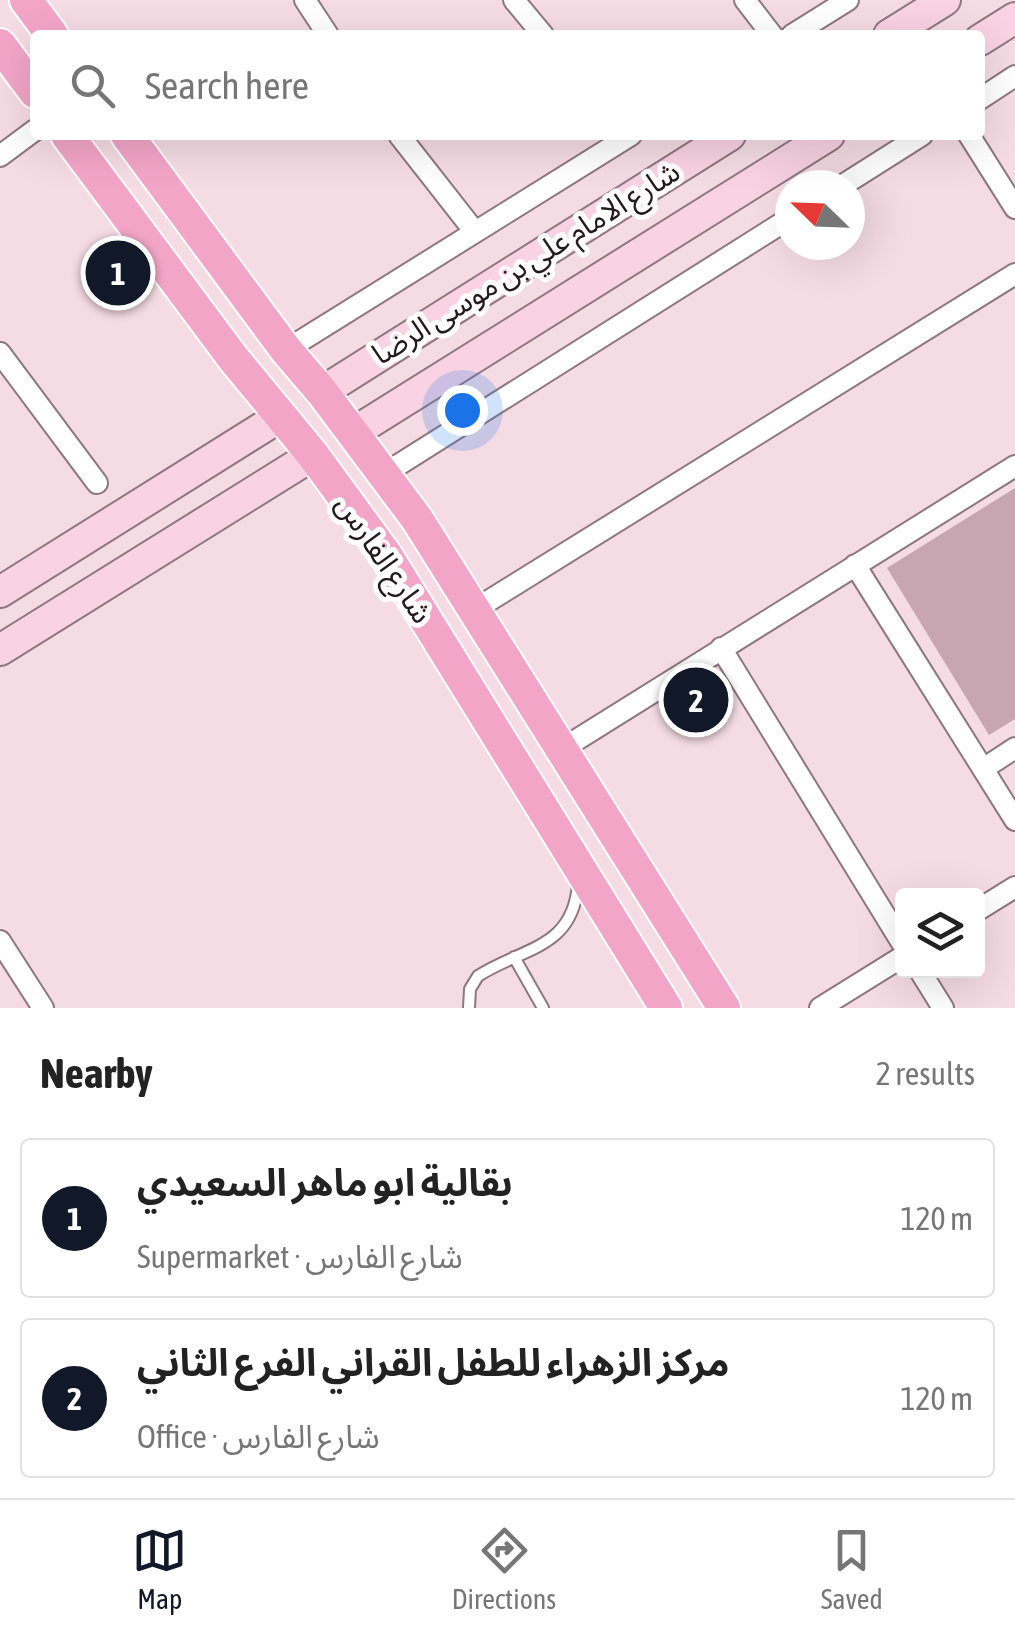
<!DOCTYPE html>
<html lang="en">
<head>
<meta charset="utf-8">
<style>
	:root { --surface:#fff; --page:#f2f2f2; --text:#222; --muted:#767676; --line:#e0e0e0; --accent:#111827 }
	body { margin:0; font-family:"Asap Condensed","Noto Sans Arabic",sans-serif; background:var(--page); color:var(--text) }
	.controls { position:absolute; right:30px; bottom:30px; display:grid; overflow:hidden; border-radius:10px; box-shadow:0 10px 40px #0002 }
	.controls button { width:90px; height:90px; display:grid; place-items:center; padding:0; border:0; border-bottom:2px solid var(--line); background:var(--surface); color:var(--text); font:50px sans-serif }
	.compass { position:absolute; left:775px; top:170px; width:90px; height:90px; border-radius:50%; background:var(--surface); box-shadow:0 10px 40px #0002; rotate:293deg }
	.you { position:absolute; left:462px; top:410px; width:35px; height:35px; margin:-25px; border:8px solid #fff; border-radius:50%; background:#1a73e8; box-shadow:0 0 0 15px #1a73e833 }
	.badge { display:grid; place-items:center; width:65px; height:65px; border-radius:50%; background:var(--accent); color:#fff; font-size:32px; font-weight:700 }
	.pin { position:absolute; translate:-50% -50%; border:5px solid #fff; box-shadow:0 2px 10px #0006 }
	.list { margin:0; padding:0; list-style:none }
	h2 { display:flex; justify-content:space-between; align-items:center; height:130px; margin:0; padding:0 40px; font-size:42px }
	h2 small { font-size:32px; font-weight:400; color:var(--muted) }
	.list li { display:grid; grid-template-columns:65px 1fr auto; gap:30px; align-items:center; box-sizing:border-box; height:160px; margin:0 20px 20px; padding:0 20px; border:2px solid var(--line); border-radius:10px }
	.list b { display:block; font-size:38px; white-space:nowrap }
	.list p { margin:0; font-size:32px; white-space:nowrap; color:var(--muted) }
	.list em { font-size:32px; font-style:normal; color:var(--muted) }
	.icon { flex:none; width:55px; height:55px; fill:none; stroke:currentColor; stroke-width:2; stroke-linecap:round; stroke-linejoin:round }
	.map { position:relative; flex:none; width:1015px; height:1008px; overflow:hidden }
	.search { position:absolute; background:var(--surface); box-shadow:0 10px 40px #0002; left:30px; right:30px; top:30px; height:110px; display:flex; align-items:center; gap:25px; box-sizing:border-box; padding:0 35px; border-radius:10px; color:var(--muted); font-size:38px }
	.sheet { height:490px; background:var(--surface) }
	nav { display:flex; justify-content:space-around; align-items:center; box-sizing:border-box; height:140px; border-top:2px solid var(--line); background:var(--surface); font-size:28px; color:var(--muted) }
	nav a { display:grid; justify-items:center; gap:5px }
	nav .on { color:var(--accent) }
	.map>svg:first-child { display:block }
	.green { fill:#c7a5b1 }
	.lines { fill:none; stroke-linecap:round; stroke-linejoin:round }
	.service-casing { stroke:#8e777f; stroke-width:14 }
	.minor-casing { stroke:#8e777f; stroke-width:24 }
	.secondary-casing { stroke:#8e777f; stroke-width:34 }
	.primary-casing { stroke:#fff; stroke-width:36 }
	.service { stroke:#fff; stroke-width:10 }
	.minor { stroke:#fff; stroke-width:20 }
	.secondary { stroke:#f9d2e3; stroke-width:30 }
	.primary { stroke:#f3a5c8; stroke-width:32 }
	.labels { text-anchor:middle; stroke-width:10; stroke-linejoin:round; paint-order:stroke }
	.street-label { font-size:30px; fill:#231a1d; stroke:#fff }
</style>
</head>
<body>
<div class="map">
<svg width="1015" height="1008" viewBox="0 0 1015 1008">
	<rect width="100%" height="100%" fill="#f5dbe4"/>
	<path class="green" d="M1015,488V719L989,735L887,568Z"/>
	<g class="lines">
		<g class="service-casing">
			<path id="service" d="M514,957L543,1008
				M469,1008L470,989L478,976C523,947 573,949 578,884"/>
		</g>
		<g class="minor-casing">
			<path id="minor" d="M305,0L328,35
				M514,0L543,35
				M745,0L772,35
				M792,35L848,0
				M980,99L1015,76
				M399,135L475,232
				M969,135L1015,208
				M0,156L35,130
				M843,185L922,135
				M286,350L631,135
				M0,353L97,483
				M384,474L790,218
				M855,565L1015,820
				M474,610L1015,274
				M721,648L902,943
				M562,749L1015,466
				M983,769L1015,748
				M978,910L1015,887
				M0,941L43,1008
				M920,971L943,1008
				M820,1008L902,957"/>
		</g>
		<g class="secondary-casing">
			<path id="secondary" d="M889,35L945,0
				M980,40L1015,18
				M322,392L730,135
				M353,433L829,135
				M0,592L281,416
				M0,650L313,455"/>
		</g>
		<g class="primary-casing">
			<path id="primary" d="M26,0L52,35
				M0,45L35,92
				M67,135L233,358L313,455L386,555L666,1008
				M127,135L286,350L322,392L417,519L724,1008"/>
		</g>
		<use href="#service" class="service"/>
		<use href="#minor" class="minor"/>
		<use href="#secondary" class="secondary"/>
		<use href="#primary" class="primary"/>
	</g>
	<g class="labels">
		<g class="street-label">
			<text transform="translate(526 263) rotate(-32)" y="10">شارع الامام علي بن موسى الرضا</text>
			<text transform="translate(384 559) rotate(56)" y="10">شارع الفارس</text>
		</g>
	</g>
</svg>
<div class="controls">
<button><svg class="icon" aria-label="layers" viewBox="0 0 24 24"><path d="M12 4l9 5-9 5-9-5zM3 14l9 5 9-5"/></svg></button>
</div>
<svg class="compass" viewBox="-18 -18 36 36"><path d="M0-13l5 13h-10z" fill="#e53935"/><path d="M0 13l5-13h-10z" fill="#767676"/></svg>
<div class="you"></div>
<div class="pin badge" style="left:118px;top:273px">1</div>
<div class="pin badge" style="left:696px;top:700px">2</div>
<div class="search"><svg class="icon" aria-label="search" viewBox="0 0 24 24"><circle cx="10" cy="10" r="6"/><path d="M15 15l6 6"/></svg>Search here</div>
</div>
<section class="sheet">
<h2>Nearby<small>2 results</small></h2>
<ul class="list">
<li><span class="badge">1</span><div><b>بقالية ابو ماهر السعيدي</b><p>Supermarket · شارع الفارس</p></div><em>120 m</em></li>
<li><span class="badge">2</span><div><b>مركز الزهراء للطفل القراني الفرع الثاني</b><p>Office · شارع الفارس</p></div><em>120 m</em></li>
</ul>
</section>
<nav>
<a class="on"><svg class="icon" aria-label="map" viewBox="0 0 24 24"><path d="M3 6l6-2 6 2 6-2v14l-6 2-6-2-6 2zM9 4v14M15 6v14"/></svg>Map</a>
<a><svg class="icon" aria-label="directions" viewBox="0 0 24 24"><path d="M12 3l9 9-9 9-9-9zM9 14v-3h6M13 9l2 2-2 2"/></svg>Directions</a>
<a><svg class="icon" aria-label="saved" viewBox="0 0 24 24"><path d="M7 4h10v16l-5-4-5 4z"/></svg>Saved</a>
</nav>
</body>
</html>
